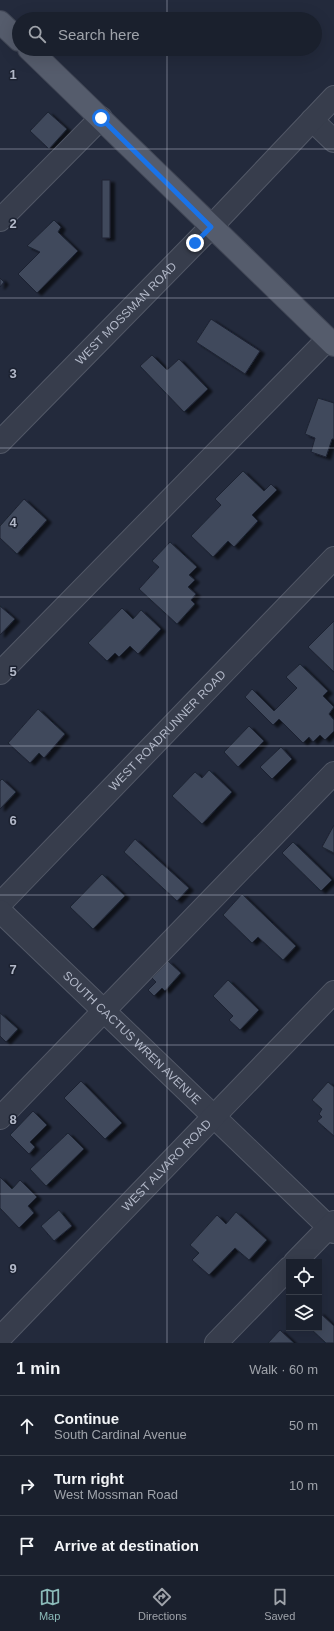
<!DOCTYPE html>
<html lang="en">
<head>
<meta charset="utf-8">
<style>
	:root { --surface:#1a202d; --page:#272d39; --text:#f1f3f6; --muted:#9fa3aa; --line:#383e49; --accent:#8bbbb9 }
	body { margin:0; font-family:Helvetica,sans-serif; background:var(--page); color:var(--text) }
	.controls { position:absolute; right:12px; bottom:12px; display:grid; overflow:hidden; border-radius:0px; box-shadow:0 4px 16px #0002 }
	.controls button { width:36px; height:36px; display:grid; place-items:center; padding:0; border:0; border-bottom:1px solid var(--line); background:var(--surface); color:var(--text); font:20px sans-serif }
	.stop { position:absolute; width:12px; height:12px; margin:-9px; border:3px solid #1a73e8; border-radius:50%; background:#fff }
	.stop.end { background:#1a73e8; border-color:#fff; box-shadow:0 1px 4px #0008 }
	.list { margin:0; padding:0; list-style:none }
	h2 { display:flex; justify-content:space-between; align-items:center; height:52px; margin:0; padding:0 16px; font-size:17px }
	h2 small { font-size:13px; font-weight:400; color:var(--muted) }
	.list li { display:grid; grid-template-columns:26px 1fr auto; gap:12px; align-items:center; box-sizing:border-box; height:60px; padding:0 16px; border-top:1px solid var(--line) }
	.list b { display:block; font-size:15px; white-space:nowrap }
	.list p { margin:0; font-size:13px; white-space:nowrap; color:var(--muted) }
	.list em { font-size:13px; font-style:normal; color:var(--muted) }
	.icon { flex:none; width:22px; height:22px; fill:none; stroke:currentColor; stroke-width:2; stroke-linecap:round; stroke-linejoin:round }
	.map { position:relative; flex:none; width:334px; height:1343px; overflow:hidden }
	.search { position:absolute; background:var(--surface); box-shadow:0 4px 16px #0002; left:12px; right:12px; top:12px; height:44px; display:flex; align-items:center; gap:10px; box-sizing:border-box; padding:0 14px; border-radius:22px; color:var(--muted); font-size:15px }
	.sheet { height:232px; background:var(--surface) }
	nav { display:flex; justify-content:space-around; align-items:center; box-sizing:border-box; height:56px; border-top:1px solid var(--line); background:var(--surface); font-size:11px; color:var(--muted) }
	nav a { display:grid; justify-items:center; gap:2px }
	nav .on { color:var(--accent) }
	.map>svg:first-child { display:block }
	.building { fill:#3f485b; stroke:#1e2433; filter:url(#shadow) }
	.lines { fill:none; stroke-linecap:round; stroke-linejoin:round }
	.minor-casing { stroke:#525867; stroke-width:24 }
	.major-casing { stroke:#404655; stroke-width:24 }
	.minor { stroke:#373d4c; stroke-width:22 }
	.major { stroke:#555c6c; stroke-width:22 }
	.route { stroke:#1a73e8; stroke-width:5 }
	.grid { fill:none; stroke:#b2b8c8; stroke-width:1; stroke-opacity:0.55 }
	.labels { text-anchor:middle; stroke-width:3; stroke-linejoin:round; paint-order:stroke }
	.street-label { font-size:12px; fill:#b2b8c8; stroke:#1c2231 }
	.grid-label { font-size:13px; text-anchor:middle; font-weight:bold; fill:#b2b8c8; stroke:#1c2231; stroke-width:3; stroke-linejoin:round; paint-order:stroke }
</style>
</head>
<body>
<div class="map">
<svg width="334" height="1343" viewBox="0 0 334 1343">
	<defs>
		<filter id="shadow"><feDropShadow dx="4.5" dy="2.5" stdDeviation="1" flood-color="#0009"/></filter>
	</defs>
	<rect width="100%" height="100%" fill="#232a3c"/>
	<path class="building" d="M48,112L67,129L49,149L30,131Z
		M102,180H110V238H102Z
		M54,220L61,227L58,232L78,251L37,293L18,274L40,252L27,246Z
		M0,278L4,282L0,287Z
		M211,319L260,351L245,374L196,342Z
		M152,355L167,370L179,359L208,389L184,412L140,366Z
		M318,398L334,403V439H332L326,457L311,452L315,438L305,434Z
		M243,471L264,491L271,484L277,490L252,515L258,521L234,547L228,541L213,557L191,536L221,505L215,499Z
		M24,499L47,520L17,554L0,538V526Z
		M170,542L197,567L189,575L195,580L188,587L196,594L191,600L195,604L177,624L139,589L159,567L152,561Z
		M0,606L15,619L0,635Z
		M122,608L133,619L141,610L161,629L138,654L130,646L119,657L115,653L107,661L88,643Z
		M334,621V672L308,647Z
		M300,664L328,691L323,696L334,707L329,714L334,720V731L325,740L320,735L313,742L309,737L303,743L279,719L273,725L245,697L252,689L274,711L297,688L286,677Z
		M38,709L65,734L44,758L39,753L30,763L8,743Z
		M249,726L264,741L238,767L224,752Z
		M281,747L292,759L272,779L260,767Z
		M209,770L232,792L202,824L172,796L195,772L202,778Z
		M2,779L16,792L0,809V781Z
		M334,825V853L322,847Z
		M135,839L189,888L177,901L124,852Z
		M293,842L332,880L321,891L282,853Z
		M102,874L125,896L93,929L70,907Z
		M242,894L296,946L283,960L258,937L252,943L223,915Z
		M168,961L181,973L165,991L162,988L154,996L148,990L156,982L152,978Z
		M228,980L259,1010L240,1030L229,1020L233,1016L213,996Z
		M0,1013L18,1029L6,1042L0,1036Z
		M81,1081L122,1123L105,1139L64,1098Z
		M328,1082L334,1087V1136L317,1121L322,1117L319,1114L322,1109L312,1100Z
		M33,1111L47,1125L30,1142L35,1147L29,1154L10,1135Z
		M68,1133L84,1149L46,1186L30,1169Z
		M0,1177L12,1189L20,1180L37,1197L28,1206L34,1213L19,1228L0,1208Z
		M59,1210L72,1226L54,1241L41,1226Z
		M236,1212L267,1240L249,1260L235,1248L209,1275L192,1260L199,1253L190,1245L217,1215L226,1224Z
		M319,1312L334,1326V1343H326L310,1328H319Z
		M280,1330L294,1343H268Z"/>
	<g class="lines">
		<g class="minor-casing">
			<g id="minor">
				<path d="M312,120L334,141"/>
				<path d="M0,220L101,118"/>
				<path id="s1" d="M0,442L211,227L334,97"/>
				<path d="M0,673L328,339"/>
				<path id="s2" d="M0,904L334,558"/>
				<path id="s3" d="M0,911L334,1232"/>
				<path d="M0,1118L334,773"/>
				<path d="M295,1262L334,1222"/>
				<path id="s4" d="M0,1338L334,992"/>
				<path d="M216,1343L289,1268"/>
			</g>
		</g>
		<g class="major-casing">
			<path id="major" d="M0,22L19,40
				M29,49L334,345"/>
		</g>
		<use href="#minor" class="minor"/>
		<use href="#major" class="major"/>
	</g>
	<g class="lines">
		<path class="route" d="M101,118L211,227L195,243"/>
	</g>
	<path class="grid" d="M167,0V19M167,49V1343M0,149H334M0,298H334M0,448H334M0,597H334M0,746H334M0,895H334M0,1045H334M0,1194H334"/>
	<g class="labels">
		<g class="street-label">
			<text dy="4" stroke="none"><textPath href="#s1" startOffset="180">WEST MOSSMAN ROAD</textPath></text>
			<text dy="4" stroke="none"><textPath href="#s2" startOffset="241">WEST ROADRUNNER ROAD</textPath></text>
			<text dy="4" stroke="none"><textPath href="#s3" startOffset="183">SOUTH CACTUS WREN AVENUE</textPath></text>
			<text dy="4" stroke="none"><textPath href="#s4" startOffset="240">WEST ALVARO ROAD</textPath></text>
		</g>
	</g>
	<g class="grid-label">
		<text x="13" y="79">1</text>
		<text x="13" y="228">2</text>
		<text x="13" y="378">3</text>
		<text x="13" y="527">4</text>
		<text x="13" y="676">5</text>
		<text x="13" y="825">6</text>
		<text x="13" y="974">7</text>
		<text x="13" y="1124">8</text>
		<text x="13" y="1273">9</text>
	</g>
</svg>
<div class="controls">
<button><svg class="icon" aria-label="locate" viewBox="0 0 24 24"><circle cx="12" cy="12" r="6"/><path d="M12 2v4M12 18v4M2 12h4M18 12h4"/></svg></button>
<button><svg class="icon" aria-label="layers" viewBox="0 0 24 24"><path d="M12 4l9 5-9 5-9-5zM3 14l9 5 9-5"/></svg></button>
</div>
<div class="stop" style="left:101px;top:118px"></div>
<div class="stop end" style="left:195px;top:243px"></div>
<div class="search"><svg class="icon" aria-label="search" viewBox="0 0 24 24"><circle cx="10" cy="10" r="6"/><path d="M15 15l6 6"/></svg>Search here</div>
</div>
<section class="sheet">
<h2>1 min<small>Walk · 60 m</small></h2>
<ul class="list">
<li><svg class="icon" aria-label="ahead" viewBox="0 0 24 24"><path d="M12 20V5M6 11l6-6 6 6"/></svg><div><b>Continue</b><p>South Cardinal Avenue</p></div><em>50 m</em></li>
<li><svg class="icon" aria-label="right" viewBox="0 0 24 24"><path d="M7 20v-9h11M14 6l5 5-5 5"/></svg><div><b>Turn right</b><p>West Mossman Road</p></div><em>10 m</em></li>
<li><svg class="icon" aria-label="arrive" viewBox="0 0 24 24"><path d="M6 21V4h12l-3 4 3 4H6"/></svg><div><b>Arrive at destination</b></div></li>
</ul>
</section>
<nav>
<a class="on"><svg class="icon" aria-label="map" viewBox="0 0 24 24"><path d="M3 6l6-2 6 2 6-2v14l-6 2-6-2-6 2zM9 4v14M15 6v14"/></svg>Map</a>
<a><svg class="icon" aria-label="directions" viewBox="0 0 24 24"><path d="M12 3l9 9-9 9-9-9zM9 14v-3h6M13 9l2 2-2 2"/></svg>Directions</a>
<a><svg class="icon" aria-label="saved" viewBox="0 0 24 24"><path d="M7 4h10v16l-5-4-5 4z"/></svg>Saved</a>
</nav>
</body>
</html>
